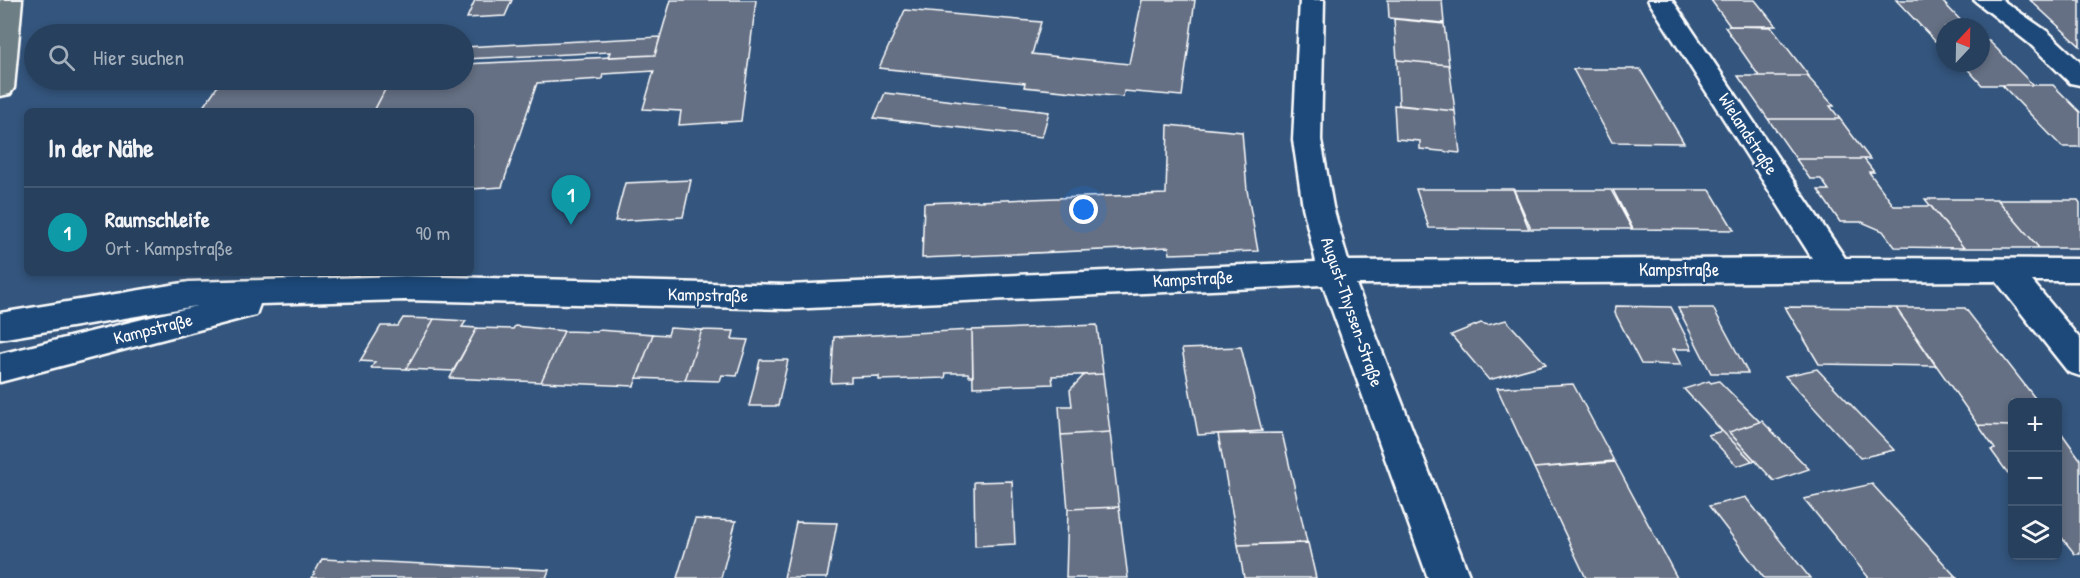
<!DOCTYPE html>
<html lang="de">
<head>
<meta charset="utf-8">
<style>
	:root { --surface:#27405e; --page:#2f4764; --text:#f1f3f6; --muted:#a4afbc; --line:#435973; --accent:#ffd166 }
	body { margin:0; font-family:"Patrick Hand",sans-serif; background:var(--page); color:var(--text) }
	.controls { position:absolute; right:18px; bottom:18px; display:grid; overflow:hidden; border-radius:9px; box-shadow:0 3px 9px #0003 }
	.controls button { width:54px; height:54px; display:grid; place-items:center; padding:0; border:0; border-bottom:2px solid var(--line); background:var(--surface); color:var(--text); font:30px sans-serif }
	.compass { position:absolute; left:1936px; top:18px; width:54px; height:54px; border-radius:50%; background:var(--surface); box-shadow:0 3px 9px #0003; rotate:22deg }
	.you { position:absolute; left:1084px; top:210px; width:21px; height:21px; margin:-15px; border:4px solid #fff; border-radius:50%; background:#1a73e8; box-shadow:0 0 0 9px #1a73e833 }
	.badge { display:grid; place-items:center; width:39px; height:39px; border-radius:50%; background:var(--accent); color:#fff; font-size:20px; font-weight:700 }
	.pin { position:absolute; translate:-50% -50px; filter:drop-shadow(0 2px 3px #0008) }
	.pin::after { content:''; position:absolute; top:32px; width:21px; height:18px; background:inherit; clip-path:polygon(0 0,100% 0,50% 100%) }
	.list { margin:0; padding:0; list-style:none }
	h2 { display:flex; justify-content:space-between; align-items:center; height:78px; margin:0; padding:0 24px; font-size:26px }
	h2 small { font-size:20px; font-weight:400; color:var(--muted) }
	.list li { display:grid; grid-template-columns:39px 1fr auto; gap:18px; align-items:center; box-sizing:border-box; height:90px; padding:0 24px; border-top:2px solid var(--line) }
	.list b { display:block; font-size:22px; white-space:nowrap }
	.list p { margin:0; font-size:20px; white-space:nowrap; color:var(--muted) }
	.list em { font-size:20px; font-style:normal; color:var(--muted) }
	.icon { flex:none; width:33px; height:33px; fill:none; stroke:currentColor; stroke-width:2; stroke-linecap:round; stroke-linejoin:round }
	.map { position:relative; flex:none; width:2080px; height:578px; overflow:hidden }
	.search { position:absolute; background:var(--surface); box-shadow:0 3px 9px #0003; left:24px; top:24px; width:450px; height:66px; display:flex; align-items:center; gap:15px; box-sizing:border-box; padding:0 21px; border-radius:33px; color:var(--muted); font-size:22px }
	.panel { position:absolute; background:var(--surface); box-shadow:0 3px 9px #0003; left:24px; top:108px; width:450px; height:168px; border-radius:9px }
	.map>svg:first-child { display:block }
	.building { fill:#657084; stroke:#fff; stroke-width:1.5 }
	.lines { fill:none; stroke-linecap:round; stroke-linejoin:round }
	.minor-casing { stroke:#fff; stroke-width:5 }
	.major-casing { stroke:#fff; stroke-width:5 }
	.minor { fill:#1f4a7a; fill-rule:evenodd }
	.major { fill:#6d7e84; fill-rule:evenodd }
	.labels { text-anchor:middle; stroke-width:4.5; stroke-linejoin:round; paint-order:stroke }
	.street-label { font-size:18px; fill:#fff; stroke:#1f4a7a }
</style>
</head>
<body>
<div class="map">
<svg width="2080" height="578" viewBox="0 0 2080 578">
	<rect width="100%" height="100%" fill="#34557d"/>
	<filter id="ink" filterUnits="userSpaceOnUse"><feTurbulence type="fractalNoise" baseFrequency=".0167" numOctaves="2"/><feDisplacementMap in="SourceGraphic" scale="12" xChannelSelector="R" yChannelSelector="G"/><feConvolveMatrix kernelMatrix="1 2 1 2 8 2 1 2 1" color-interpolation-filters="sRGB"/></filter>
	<g filter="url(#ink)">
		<path class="building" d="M475,0H512L505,16L467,18Z
			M671,0H756L741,121L679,125L681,111L643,109L654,71L603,74L602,79L537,83L502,187L471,189V111H374L390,80H464V64L655,55Z
			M1142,0H1195L1182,96L1124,91L1123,97L1024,87L1025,83L879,68L905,10L1041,22L1032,54L1129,64Z
			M1388,0H1442L1444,23L1389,18Z
			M1711,0H1755L1776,26H1730Z
			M1896,0H1941L1967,27H1945V41H1935Z
			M2030,0H2080V46Z
			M1394,19L1444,24L1449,65L1397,60Z
			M1730,26L1771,27L1809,76H1759L1725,27Z
			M660,37L655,55L608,57L610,52L464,59V47Z
			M1981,41H1989L2033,85H1982L1962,63H1981Z
			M1397,60L1449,65L1455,111L1399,105Z
			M1573,69H1640L1684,143L1612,142Z
			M1738,76H1807L1834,106H1830L1840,119H1768Z
			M222,80H390L374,111H200Z
			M2002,85H2053L2080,112V147H2062Z
			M885,93L1049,112L1042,137L874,118Z
			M1394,105L1455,111L1460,153L1420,149V141L1396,139Z
			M1768,119H1840L1870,159H1796Z
			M1168,125L1242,132L1247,190L1258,251L1170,254L1169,247L922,258L924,203L1166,194Z
			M1796,159H1864L1874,172H1869L1894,206H1931L1964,248L1895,247L1883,231L1862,222H1840L1818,190H1829L1821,179H1810Z
			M691,180L683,217L615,221L625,183Z
			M1416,189H1513L1529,229L1429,228Z
			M1514,190H1611L1632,229H1531Z
			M1613,190H1710L1734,230L1633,229Z
			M1925,199H1997L2039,248H1964Z
			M1998,200H2078L2080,203V248H2039Z
			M1616,306L1671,307L1692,349H1673L1681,365L1641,364L1615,313Z
			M1785,307L1896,308L1936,366L1819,364Z
			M1678,308H1713L1748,373H1711Z
			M1896,308H1965L2038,402H2012V426L1978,425Z
			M403,318L434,319L406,369L371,368L375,362L360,361L381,326H398Z
			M434,319L466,321L462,327L477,328L453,371L406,369Z
			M1506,320L1546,364L1489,380L1451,335L1481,323L1488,325Z
			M1097,325L1103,374L1052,376L1053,384L973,387L972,330Z
			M515,326L564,331L541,382L450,378L477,328L513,329Z
			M670,328L702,330L685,380L637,378L653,334L668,335Z
			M598,330L653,334L634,386L541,382L564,331L597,332Z
			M702,330L734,331L732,339L748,340L737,376L722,375L720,381L685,380Z
			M972,330L973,376H969L968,373H946L945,378L879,380V376L851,377V382L831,383L834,337Z
			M1241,347L1262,431L1198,435L1182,349Z
			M760,360H788L778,406H749Z
			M1817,369L1894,450L1860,458L1785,376Z
			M1103,374L1110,432L1061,435L1059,406H1072L1070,390L1084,375Z
			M1709,381L1711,383L1719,381L1760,422L1729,432L1756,461H1752L1722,431L1684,389Z
			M1573,384L1614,461L1534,468L1497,388Z
			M1762,421L1809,469L1774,481L1729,432Z
			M1978,425L2012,426V479L1991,450L1995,449Z
			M2058,428L2080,459V554H2075L2058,533Z
			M1722,431L1752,461L1737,466L1708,435Z
			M1110,432L1119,507L1068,509L1061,435Z
			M1282,433L1307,542L1238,545L1218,434Z
			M1615,462L1677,578H1586L1534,468Z
			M1012,481L1015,544L975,546L974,482Z
			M1872,484L1957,578H1869L1804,499Z
			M1746,497L1747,499L1810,578H1764L1709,506Z
			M1119,507L1128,578H1066L1068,509Z
			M695,519L736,521L721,578H677Z
			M796,522L837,523L827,578H784Z
			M1308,543L1316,578H1244L1238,545Z
			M322,559L549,570L546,578H312Z"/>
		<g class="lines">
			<g class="minor-casing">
				<path id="minor" d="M1300,0H1324L1321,140L1333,207L1348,261L1812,258L1648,0H1672L1845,258L2080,259V281H2032L2080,339V376L2068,372L1996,281L1356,284L1470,578H1428L1323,285L787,309L405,300L260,304L256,315L244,318L0,382V354L196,306L0,339V313L189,282L405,276L787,285L1316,262L1303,207L1293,140Z
					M1974,0H2002L2048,32L2080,62V85L2070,83L2030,44Z"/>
			</g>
			<g class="major-casing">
				<path id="major" d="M0,0H22L14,88L10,94L0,96Z"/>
			</g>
			<use href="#minor" class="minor"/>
			<use href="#major" class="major"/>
		</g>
	</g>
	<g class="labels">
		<g class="street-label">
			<text transform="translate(1748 134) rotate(57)" y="6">Wielandstraße</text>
			<text x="1679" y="276">Kampstraße</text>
			<text transform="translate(1193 279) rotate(-3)" y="6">Kampstraße</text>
			<text transform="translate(708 295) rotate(1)" y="6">Kampstraße</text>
			<text transform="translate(1352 312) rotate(71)" y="6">August-Thyssen-Straße</text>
			<text transform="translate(153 329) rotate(-14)" y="6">Kampstraße</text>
		</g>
	</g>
</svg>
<div class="controls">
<button>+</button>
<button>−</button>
<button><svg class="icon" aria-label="layers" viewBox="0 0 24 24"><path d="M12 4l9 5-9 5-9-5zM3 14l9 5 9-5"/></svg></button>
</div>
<svg class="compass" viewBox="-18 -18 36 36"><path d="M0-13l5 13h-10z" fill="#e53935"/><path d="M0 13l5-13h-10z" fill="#a4afbc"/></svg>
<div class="you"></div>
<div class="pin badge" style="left:571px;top:225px;background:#0f9aa8">1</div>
<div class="search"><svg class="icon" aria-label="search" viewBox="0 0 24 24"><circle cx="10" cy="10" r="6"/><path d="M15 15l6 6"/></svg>Hier suchen</div>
<section class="panel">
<h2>In der Nähe<small></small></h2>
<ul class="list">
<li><span class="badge" style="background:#0f9aa8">1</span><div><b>Raumschleife</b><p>Ort · Kampstraße</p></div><em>90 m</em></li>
</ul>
</section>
</div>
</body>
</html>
